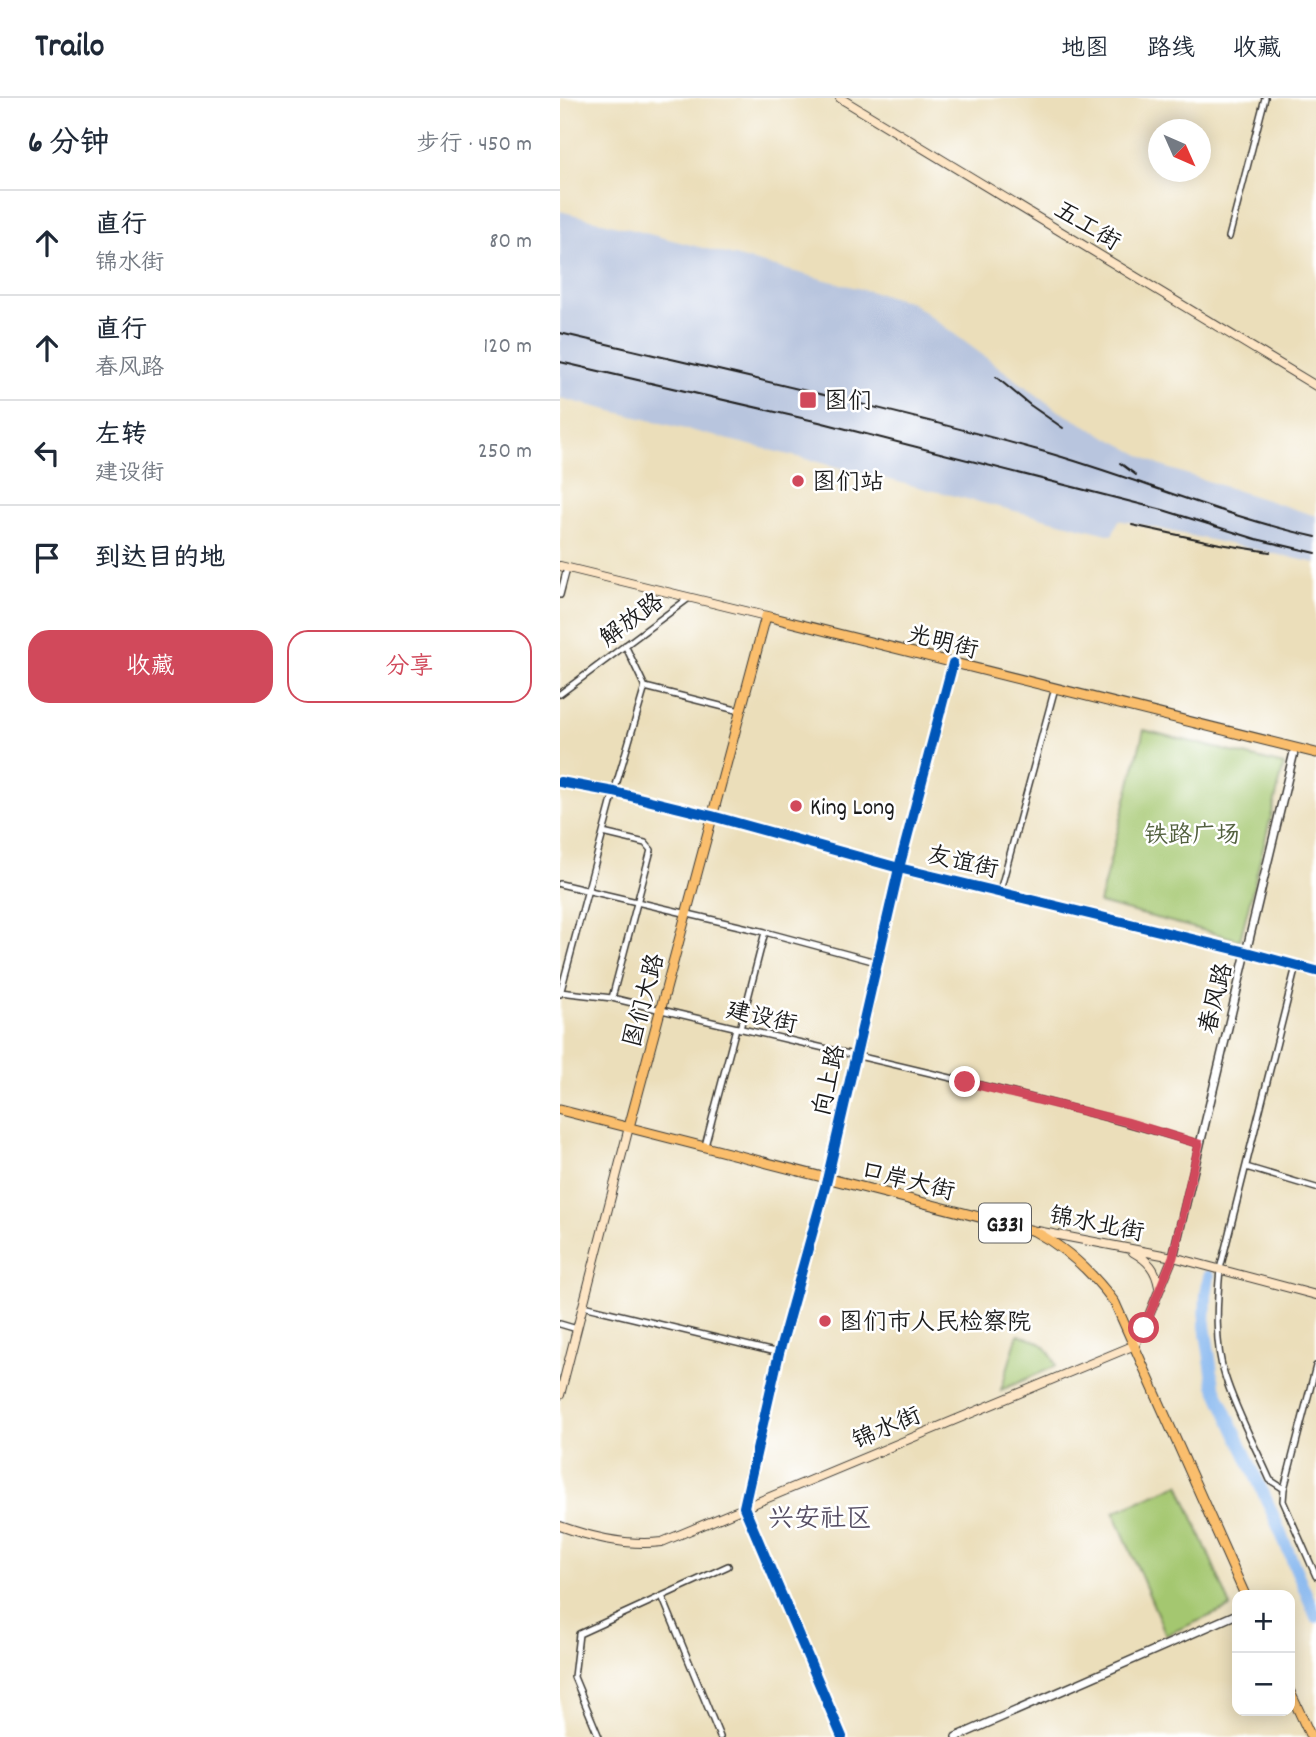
<!DOCTYPE html>
<html lang="zh">
<head>
<meta charset="utf-8">
<style>
	:root { --surface:#fff; --page:#f6f6f7; --text:#1f2937; --muted:#747a83; --line:#e0e1e3; --accent:#d1495b }
	body { margin:0; font-family:Dekko,"LXGW WenKai TC",sans-serif; background:var(--page); color:var(--text) }
	.controls { position:absolute; right:21px; bottom:21px; display:grid; overflow:hidden; border-radius:14px; box-shadow:0 4px 18px #0003 }
	.controls button { width:63px; height:63px; display:grid; place-items:center; padding:0; border:0; border-bottom:2px solid var(--line); background:var(--surface); color:var(--text); font:35px sans-serif }
	.compass { position:absolute; left:588px; top:21px; width:63px; height:63px; border-radius:50%; background:var(--surface); box-shadow:0 4px 18px #0003; rotate:135deg }
	.stop { position:absolute; width:21px; height:21px; margin:-16px; border:5px solid #d1495b; border-radius:50%; background:#fff }
	.stop.end { background:#d1495b; border-color:#fff; box-shadow:0 2px 7px #0008 }
	.list { margin:0; padding:0; list-style:none }
	h2 { display:flex; justify-content:space-between; align-items:center; height:91px; margin:0; padding:0 28px; font-size:30px }
	h2 small { font-size:23px; font-weight:400; color:var(--muted) }
	.list li { display:grid; grid-template-columns:46px 1fr auto; gap:21px; align-items:center; box-sizing:border-box; height:105px; padding:0 28px; border-top:2px solid var(--line) }
	.list b { display:block; font-size:26px; white-space:nowrap }
	.list p { margin:0; font-size:23px; white-space:nowrap; color:var(--muted) }
	.list em { font-size:23px; font-style:normal; color:var(--muted) }
	.actions { display:flex; gap:14px; padding:21px 28px }
	.actions a { flex:1; padding:16px 0; border:2px solid var(--accent); border-radius:21px; text-align:center; font-size:24px; color:var(--accent) }
	.actions .main { background:var(--accent); color:#fff }
	.icon { flex:none; width:38px; height:38px; fill:none; stroke:currentColor; stroke-width:2; stroke-linecap:round; stroke-linejoin:round }
	.map { position:relative; flex:none; width:756px; height:1639px; overflow:hidden }
	header { display:flex; align-items:center; gap:42px; box-sizing:border-box; height:98px; padding:0 35px; background:var(--surface); border-bottom:2px solid var(--line) }
	header strong { font-size:33px }
	nav { display:flex; gap:38px; margin-inline-start:auto; font-size:24px }
	main { display:flex }
	aside { flex:1; background:var(--surface) }
	.map>svg:first-child { display:block }
	.industrial { fill:#b8c5de }
	.green { fill:#a4c770; stroke:#607246; stroke-width:2 }
	.lines { fill:none; stroke-linecap:round; stroke-linejoin:round }
	.river { stroke:#81b4ee; stroke-width:12 }
	.minor-casing { stroke:#3b3934; stroke-width:8 }
	.tertiary-casing { stroke:#3b3934; stroke-width:10 }
	.secondary-casing { stroke:#3b3934; stroke-width:10 }
	.primary-casing { stroke:#3b3934; stroke-width:11 }
	.trunk-casing { stroke:#3b3934; stroke-width:11 }
	.minor { stroke:#fff; stroke-width:5 }
	.tertiary { stroke:#fff; stroke-width:7 }
	.secondary { stroke:#fde5c5; stroke-width:8 }
	.primary { stroke:#fabe6d; stroke-width:9 }
	.trunk { stroke:#fabe6d; stroke-width:9 }
	.rail { stroke:#1c1c1c; stroke-width:2 }
	.cycleway-casing { stroke:#fff; stroke-width:15 }
	.cycleway { stroke:#0057b8; stroke-width:10 }
	.route { stroke:#d1495b; stroke-width:9 }
	.poi-dot { fill:#d1495b; stroke:#fff; stroke-width:2.5 }
	.labels { text-anchor:middle; stroke-width:5; stroke-linejoin:round; paint-order:stroke }
	.shield { fill:#fff; stroke:#606060; stroke-width:2 }
	.shield-label { font-size:23px; font-weight:bold; fill:#1c1c1c }
	.street-label { font-size:24px; fill:#1c1c1c; stroke:#fff }
	.poi-label { font-size:24px; fill:#1c1c1c; stroke:#fff; text-anchor:start }
	.park-label { font-size:24px; fill:#52603e; stroke:#fff }
	.neighbourhood-label { font-size:26px; fill:#564e63; stroke:#fff }
</style>
</head>
<body>
<header>
<strong>Trailo</strong>
<nav><a>地图</a><a>路线</a><a>收藏</a></nav>
</header>
<main>
<aside>
<h2>6 分钟<small>步行 · 450 m</small></h2>
<ul class="list">
<li><svg class="icon" aria-label="ahead" viewBox="0 0 24 24"><path d="M12 20V5M6 11l6-6 6 6"/></svg><div><b>直行</b><p>锦水街</p></div><em>80 m</em></li>
<li><svg class="icon" aria-label="ahead" viewBox="0 0 24 24"><path d="M12 20V5M6 11l6-6 6 6"/></svg><div><b>直行</b><p>春风路</p></div><em>120 m</em></li>
<li><svg class="icon" aria-label="left" viewBox="0 0 24 24"><path d="M17 20v-9H6M10 6l-5 5 5 5"/></svg><div><b>左转</b><p>建设街</p></div><em>250 m</em></li>
<li><svg class="icon" aria-label="arrive" viewBox="0 0 24 24"><path d="M6 21V4h12l-3 4 3 4H6"/></svg><div><b>到达目的地</b></div></li>
</ul>
<div class="actions"><a class="main">收藏</a><a>分享</a></div>
</aside>
<div class="map">
<svg width="756" height="1639" viewBox="0 0 756 1639">
	<rect width="100%" height="100%" fill="#fff"/>
	<filter id="ink" filterUnits="userSpaceOnUse"><feTurbulence type="fractalNoise" baseFrequency=".0143" numOctaves="2"/><feDisplacementMap in="SourceGraphic" scale="14" xChannelSelector="R" yChannelSelector="G"/><feConvolveMatrix kernelMatrix="1 2 1 2 8 2 1 2 1" color-interpolation-filters="sRGB"/></filter>
	<filter id="wash" filterUnits="userSpaceOnUse"><feTurbulence type="fractalNoise" baseFrequency=".00686" numOctaves="4" result="noise"/><feDisplacementMap in="SourceGraphic" scale="28" xChannelSelector="R" yChannelSelector="G"/><feGaussianBlur stdDeviation="1.57" result="paint"/><feColorMatrix in="noise" values="0 0 0 0 0 0 0 0 0 0 0 0 0 0 0 0 0 1.4 0 .05"/><feComposite in="paint" operator="in"/></filter>
	<g filter="url(#wash)">
		<rect width="100%" height="100%" fill="#ebdeba"/>
		<path class="industrial" d="M0,113L351,204L497,312L601,368L756,418V465L559,422L552,437L0,300Z"/>
		<path class="green" d="M584,632L724,667L680,842L539,805Z
			M458,1236C482,1245 486,1244 496,1268L441,1292Z
			M619,1386L671,1509L606,1537L554,1414Z"/>
		<g class="lines">
			<path class="river" d="M649,1178L646,1197L645,1228L654,1287L711,1412L756,1519"/>
		</g>
	</g>
	<g filter="url(#ink)">
		<g class="lines">
			<g class="minor-casing">
				<path id="minor" d="M669,139L705,0
					M0,497L7,470
					M65,547L85,589L180,613
					M0,596L129,500
					M43,735L85,745L91,752L52,900
					M0,786L205,834L316,864
					M440,793L495,590
					M736,868L660,1171C657,1203 654,1247 665,1278C676,1313 695,1348 710,1382L724,1391L723,1403L756,1478
					M0,894L52,900C247,948 446,988 639,1046
					M0,896L54,694L85,589
					M180,931L205,834
					M145,1048L176,930
					M686,1069L756,1090
					M23,1208L219,1255
					M0,1226L17,1231
					M724,1391L756,1268
					M102,1498L160,1639
					M39,1639L14,1579L19,1536L168,1468"/>
			</g>
			<g class="tertiary-casing">
				<path id="tertiary" d="M0,684L54,694L152,718L339,770L686,854L756,873
					M613,1159L735,650
					M282,1639L184,1409L219,1255L267,1082L339,770L393,565
					M396,1639L677,1516"/>
			</g>
			<g class="secondary-casing">
				<path id="secondary" d="M280,0L756,288
					M0,468L206,518
					M477,1133L613,1159L756,1197
					M573,1154C589,1163 596,1172 599,1189
					M0,1297L69,1029
					M0,1428C33,1440 67,1448 102,1444L575,1247L585,1227L613,1159"/>
			</g>
			<g class="primary-casing">
				<path id="primary" d="M69,1029L206,518L756,655"/>
			</g>
			<g class="trunk-casing">
				<path id="trunk" d="M0,1012L474,1133C506,1150 533,1175 555,1205L685,1497
					M730,1594L751,1639"/>
			</g>
			<use href="#minor" class="minor"/>
			<use href="#tertiary" class="tertiary"/>
			<use href="#secondary" class="secondary"/>
			<use href="#primary" class="primary"/>
			<use href="#trunk" class="trunk"/>
			<path class="rail" d="M0,235C160,273 320,308 478,352C572,378 661,418 756,439
				M0,264L259,324L603,412L696,441L756,455
				M436,279L470,307L503,330
				M560,365L576,377
				M572,427L660,446L710,454"/>
			<g class="cycleway-casing">
				<path id="cycleway" d="M0,684L54,694L152,718L339,770L686,854L756,873
					M282,1639L184,1409L219,1255L267,1082L339,770L393,565"/>
			</g>
			<use href="#cycleway" class="cycleway"/>
		</g>
	</g>
	<g class="lines" filter="url(#ink)">
		<path class="route" d="M405,984L567,1024L639,1046L613,1159L584,1230"/>
	</g>
	<g class="poi-dot">
		<rect x="239" y="293" width="18" height="18" rx="3.5"/>
		<circle cx="238" cy="383" r="7"/>
		<circle cx="236" cy="708" r="7"/>
		<circle cx="265" cy="1223" r="7"/>
	</g>
	<g class="labels">
		<rect class="shield" x="419" y="1105.5" width="52" height="39" rx="5"/>
		<g class="shield-label">
			<text x="445" y="1133">G331</text>
		</g>
		<g class="street-label">
			<text transform="translate(528 127) rotate(31)" y="8">五工街</text>
			<text transform="translate(71 521) rotate(-37)" y="8">解放路</text>
			<text transform="translate(383 543) rotate(14)" y="8">光明街</text>
			<text transform="translate(403 763) rotate(13)" y="8">友谊街</text>
			<text transform="translate(655 900) rotate(-76)" y="8">春风路</text>
			<text transform="translate(83 902) rotate(-75)" y="8">图们大路</text>
			<text transform="translate(202 918) rotate(13)" y="8">建设街</text>
			<text transform="translate(268 982) rotate(-77)" y="8">向上路</text>
			<text transform="translate(348 1082) rotate(14)" y="8">口岸大街</text>
			<text transform="translate(537 1125) rotate(11)" y="8">锦水北街</text>
			<text transform="translate(326 1329) rotate(-23)" y="8">锦水街</text>
		</g>
		<g class="poi-label">
			<text x="264" y="310">图们</text>
			<text x="252" y="391">图们站</text>
			<text x="250" y="716">King Long</text>
			<text x="279" y="1231">图们市人民检察院</text>
		</g>
		<g class="park-label">
			<text x="632" y="744">铁路广场</text>
		</g>
		<g class="neighbourhood-label">
			<text x="260" y="1428">兴安社区</text>
		</g>
	</g>
</svg>
<div class="controls">
<button>+</button>
<button>−</button>
</div>
<svg class="compass" viewBox="-18 -18 36 36"><path d="M0-13l5 13h-10z" fill="#e53935"/><path d="M0 13l5-13h-10z" fill="#747a83"/></svg>
<div class="stop" style="left:584px;top:1230px"></div>
<div class="stop end" style="left:405px;top:984px"></div>
</div>
</main>
</body>
</html>
